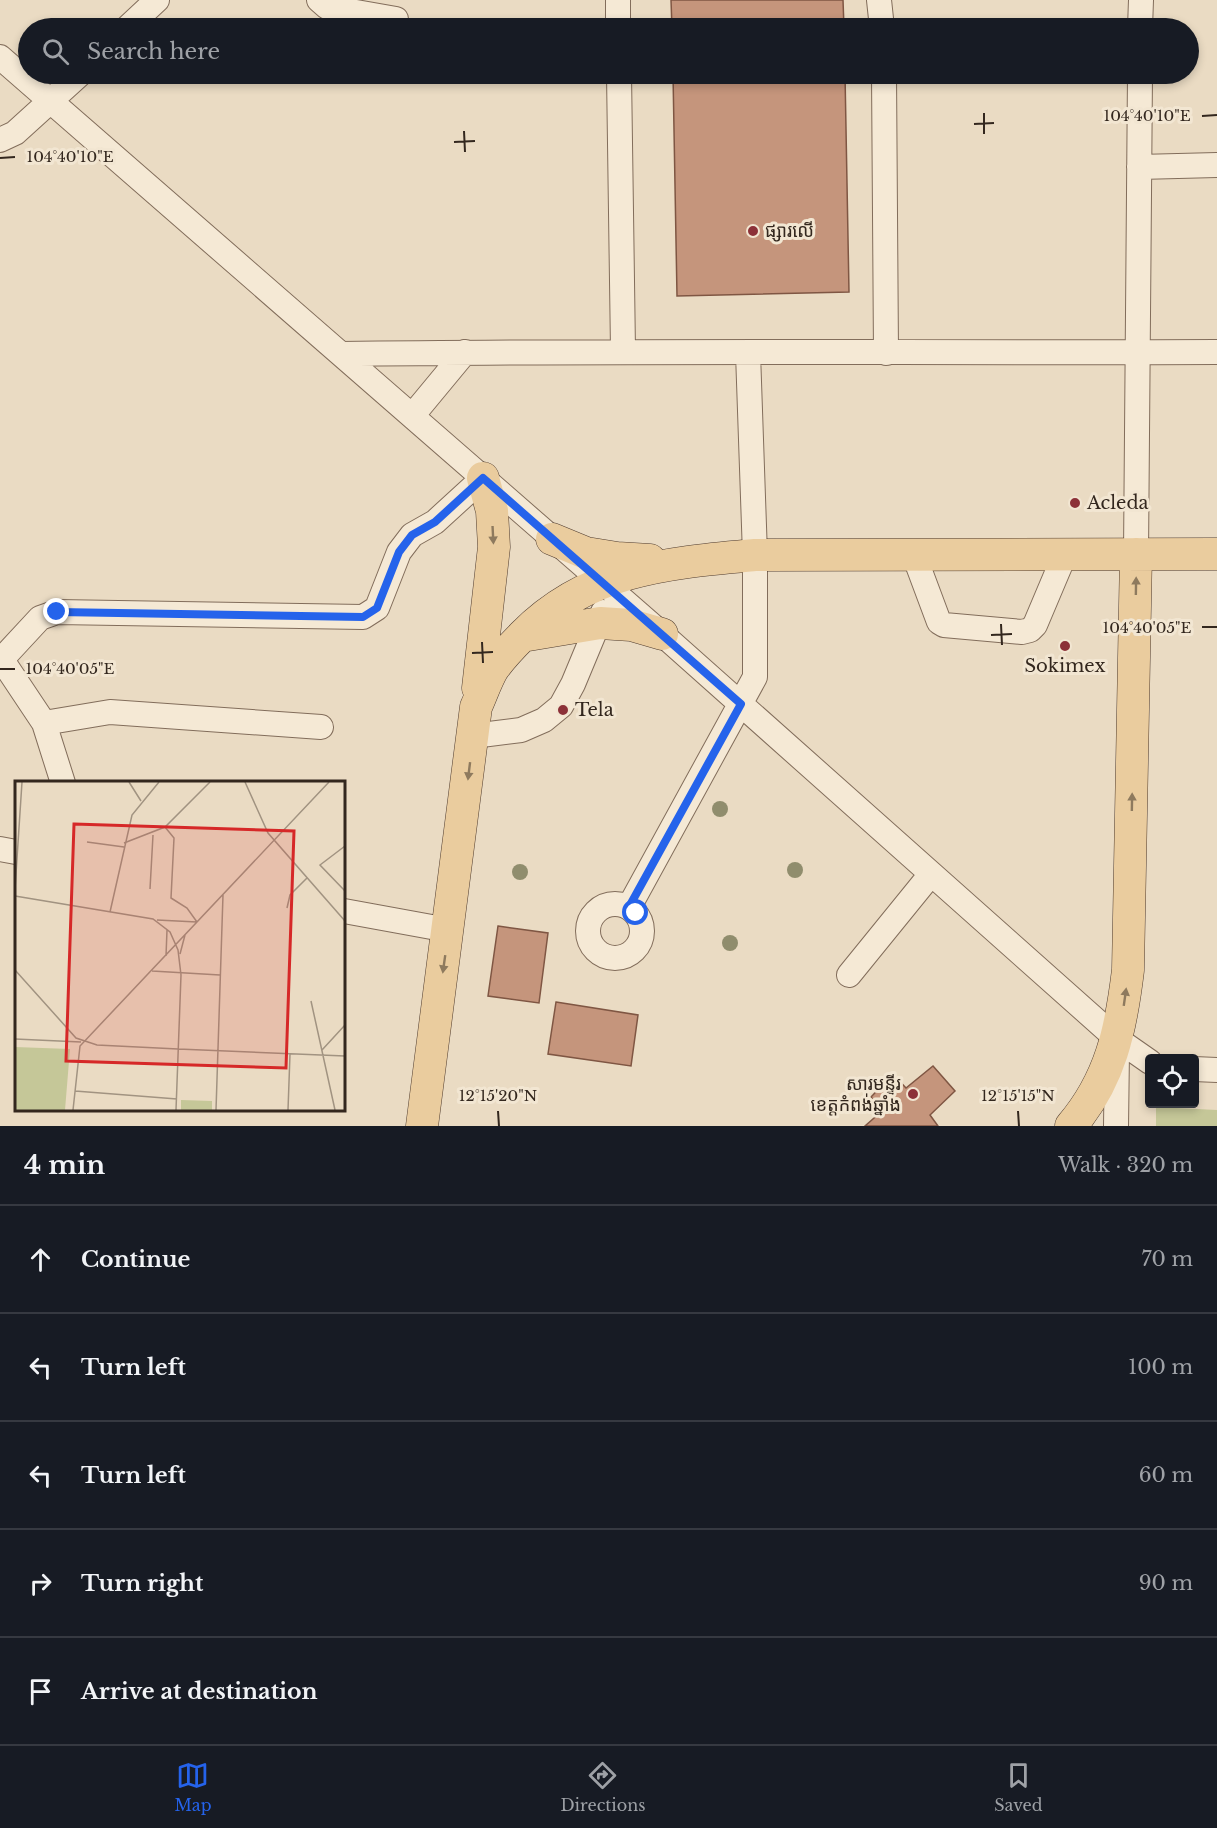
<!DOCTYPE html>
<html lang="en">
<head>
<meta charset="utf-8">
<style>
	:root { --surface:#171b24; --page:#242831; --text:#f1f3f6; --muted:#9ea1a6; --line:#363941; --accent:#2563eb }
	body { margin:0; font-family:"Libre Baskerville","Noto Sans Khmer",serif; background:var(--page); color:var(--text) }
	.controls { position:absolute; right:18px; bottom:18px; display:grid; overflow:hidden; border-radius:6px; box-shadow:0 3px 9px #0003 }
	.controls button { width:54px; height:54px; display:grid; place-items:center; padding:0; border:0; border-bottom:2px solid var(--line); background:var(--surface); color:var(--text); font:30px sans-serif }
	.stop { position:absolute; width:18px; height:18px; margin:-14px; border:4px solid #2563eb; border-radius:50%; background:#fff }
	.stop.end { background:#2563eb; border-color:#fff; box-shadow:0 2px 6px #0008 }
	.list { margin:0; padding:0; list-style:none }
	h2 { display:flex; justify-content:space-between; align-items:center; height:78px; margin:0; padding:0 24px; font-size:26px }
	h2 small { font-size:20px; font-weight:400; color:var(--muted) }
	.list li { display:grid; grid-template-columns:39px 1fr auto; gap:18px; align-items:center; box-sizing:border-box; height:108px; padding:0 24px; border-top:2px solid var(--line) }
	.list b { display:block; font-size:22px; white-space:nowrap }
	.list em { font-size:20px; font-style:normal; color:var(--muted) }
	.icon { flex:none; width:33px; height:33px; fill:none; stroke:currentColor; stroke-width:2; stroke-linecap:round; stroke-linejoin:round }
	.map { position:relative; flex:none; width:1217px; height:1126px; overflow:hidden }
	.search { position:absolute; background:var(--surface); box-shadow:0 3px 9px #0003; left:18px; right:18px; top:18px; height:66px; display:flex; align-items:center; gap:15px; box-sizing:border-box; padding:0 21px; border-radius:33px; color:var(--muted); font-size:22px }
	.sheet { height:618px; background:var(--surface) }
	nav { display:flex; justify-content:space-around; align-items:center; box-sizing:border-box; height:84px; border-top:2px solid var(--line); background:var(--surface); font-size:16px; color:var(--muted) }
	nav a { display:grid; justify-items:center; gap:3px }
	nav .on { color:var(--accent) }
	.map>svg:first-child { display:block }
	.green { fill:#c5c798 }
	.building { fill:#c5957c; stroke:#7f5643; stroke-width:1.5 }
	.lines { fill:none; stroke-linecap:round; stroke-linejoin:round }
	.minor-casing { stroke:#826d5b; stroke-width:26 }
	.major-casing { stroke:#503c2f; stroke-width:33 }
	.minor { stroke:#f5e9d5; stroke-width:24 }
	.major { stroke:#eacc9e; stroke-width:32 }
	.tree { fill:#908d6d }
	.oneway { fill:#8e7a5e }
	.route { stroke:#2563eb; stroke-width:8 }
	.ticks { fill:none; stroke:#33271e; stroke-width:2 }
	.poi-dot { fill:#8c3138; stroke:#f2e6d2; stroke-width:2 }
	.labels { text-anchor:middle; stroke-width:6; stroke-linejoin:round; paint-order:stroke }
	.poi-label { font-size:18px; fill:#33271e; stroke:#f2e6d2; text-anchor:start }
	.inset-road { fill:none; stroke:#a19381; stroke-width:1.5 }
	.view { fill:#d62828; fill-opacity:0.15; stroke:#d62828; stroke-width:3 }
	.inset-edge { fill:none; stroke:#33271e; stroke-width:3 }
	.ticks-label { font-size:15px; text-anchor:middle; fill:#33271e; stroke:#f2e6d2; stroke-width:6; stroke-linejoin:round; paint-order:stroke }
</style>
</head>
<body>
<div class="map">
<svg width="1217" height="1126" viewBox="0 0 1217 1126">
	<rect width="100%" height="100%" fill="#eadbc3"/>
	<path class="green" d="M1156,1107L1217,1110V1126H1156Z"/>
	<path class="building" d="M671,0H843L844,28H672Z
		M673,74H845L849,292L677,296Z
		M498,926L548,933L539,1003L488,996Z
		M556,1002L638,1015L631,1066L548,1054Z
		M933,1066L955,1091L930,1115L938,1126H865L882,1111L871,1097L893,1074L906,1088Z"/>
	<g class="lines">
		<g class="minor-casing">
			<path id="minor" d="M319,0L327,7L396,19
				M618,0V28
				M879,0L882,28
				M127,28L157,0
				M1140,28L1141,0
				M0,57L662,634L1117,1039L1150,1062
				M619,74L623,350
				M884,74L886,353
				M0,140L15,133L80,74
				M1139,167L1217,165
				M341,354C633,350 925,353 1217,352
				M412,416L465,352
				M1136,554L1140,74
				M914,555L939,622L944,625L1022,632L1030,630L1035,625L1065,554
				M0,657L44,723L63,783
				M2,659L40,618L57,612L363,617L377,608L399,552L412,535L435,522L483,478
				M44,723L110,712L321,727
				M473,736L521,730L544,720L561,706L573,684L603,612
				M0,849L16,852
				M588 931a27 27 0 1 1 54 0a27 27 0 1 1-54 0Z
				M629,907L755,677V555L748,353
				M344,911L448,930
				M849,975L931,874
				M1194,1069L1217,1070
				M1116,1126L1117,1051"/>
		</g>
		<g class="major-casing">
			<path id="major" d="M552,539L586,553L617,558L650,560
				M522,636L600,623L631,625L662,634
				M478,688L494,547L492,511L483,478
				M422,1126L476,707C482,694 486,681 493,669C502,656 512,646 523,635C588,569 668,563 755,555L1217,554
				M1071,1126C1111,1079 1121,1029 1128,970L1136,554"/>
		</g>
		<use href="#minor" class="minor"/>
		<use href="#major" class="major"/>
	</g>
	<g class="tree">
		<circle cx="720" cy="809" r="8"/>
		<circle cx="795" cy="870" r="8"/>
		<circle cx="520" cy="872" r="8"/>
		<circle cx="730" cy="943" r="8"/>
	</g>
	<defs><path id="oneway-solid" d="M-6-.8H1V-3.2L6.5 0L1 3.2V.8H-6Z" transform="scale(1.5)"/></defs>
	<g class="oneway">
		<use href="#oneway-solid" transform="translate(493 535) rotate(87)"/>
		<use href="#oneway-solid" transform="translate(1136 586) rotate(-89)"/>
		<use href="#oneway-solid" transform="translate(469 771) rotate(97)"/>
		<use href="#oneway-solid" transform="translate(1132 802) rotate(-89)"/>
		<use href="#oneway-solid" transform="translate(444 964) rotate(98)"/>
		<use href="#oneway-solid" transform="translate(1125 997) rotate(-82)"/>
	</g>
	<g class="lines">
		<path class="route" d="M57,612L363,617L377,608L399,552L412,535L435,522L483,478L741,704L629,907L636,913"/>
	</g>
	<path class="ticks" d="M984,113V134M1202,116L1217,115M974,124L994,123M464,131L465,152M454,142L475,141M0,158L15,157M1001,624L1002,645M1202,627H1217M991,635L1012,634M482,642L483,663M472,653L493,652M0,669H15M498,1111L499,1126M1018,1111L1019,1126"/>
	<g class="poi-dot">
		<circle cx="753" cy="231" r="6"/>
		<circle cx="1075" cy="503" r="6"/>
		<circle cx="1065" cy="646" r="6"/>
		<circle cx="563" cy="710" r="6"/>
		<circle cx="913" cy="1094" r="6"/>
	</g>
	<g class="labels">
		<g class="poi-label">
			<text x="765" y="237">ផ្សារលើ</text>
			<text x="1087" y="509">Acleda</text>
			<text x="1065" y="672" text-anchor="middle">Sokimex</text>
			<text x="575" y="716">Tela</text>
			<text x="901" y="1090" text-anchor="end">សារមន្ទីរ<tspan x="901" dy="21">ខេត្តកំពង់ឆ្នាំង</tspan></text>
		</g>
	</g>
	<g transform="translate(15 781)">
		<rect width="330" height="330" fill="#eadbc3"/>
		<path d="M0,266L55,268L50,329H0ZM166,319L197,320V329H166Z" fill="#c5c798"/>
		<path class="inset-road" d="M114,1L126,20M230,1L253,52L330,140M150,46L159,57L156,117L172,127L182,141M72,61L109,66M109,62L150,46L195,1M330,65L305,84L330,110M0,108L7,1M135,108L138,54M0,115L138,138L155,151L163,169L166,194L161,329M272,127L275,114L292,97M95,131L117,34L144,1M142,139L182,141M165,173L170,154M151,175L152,149M0,189L61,257L82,264L163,268M137,190L205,194M296,220L320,329M0,258L66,261M163,268L330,275M307,269L330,244M60,310L162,318M58,329L65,265L314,1M201,329L208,114M273,329L275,273"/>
		<path class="view" d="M59,43L279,50L271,287L51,280Z"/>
		<rect width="330" height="330" class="inset-edge"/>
	</g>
	<g class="ticks-label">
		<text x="1147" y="121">104°40'10"E</text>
		<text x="70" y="162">104°40'10"E</text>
		<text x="1147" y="633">104°40'05"E</text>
		<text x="70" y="674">104°40'05"E</text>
		<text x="498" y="1101">12°15'20"N</text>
		<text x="1018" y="1101">12°15'15"N</text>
	</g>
</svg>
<div class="controls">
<button><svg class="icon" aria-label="locate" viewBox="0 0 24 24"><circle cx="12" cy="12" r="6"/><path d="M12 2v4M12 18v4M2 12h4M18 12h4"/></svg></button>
</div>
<div class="stop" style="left:636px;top:913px"></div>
<div class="stop end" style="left:57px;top:612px"></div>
<div class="search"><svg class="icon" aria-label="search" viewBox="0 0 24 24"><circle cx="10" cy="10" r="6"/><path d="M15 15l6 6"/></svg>Search here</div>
</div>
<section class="sheet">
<h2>4 min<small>Walk · 320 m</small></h2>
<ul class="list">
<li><svg class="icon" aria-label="ahead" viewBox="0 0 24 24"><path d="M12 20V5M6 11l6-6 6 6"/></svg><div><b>Continue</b></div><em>70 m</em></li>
<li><svg class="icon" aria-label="left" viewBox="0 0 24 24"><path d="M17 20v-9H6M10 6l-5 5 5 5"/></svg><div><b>Turn left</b></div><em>100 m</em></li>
<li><svg class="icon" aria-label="left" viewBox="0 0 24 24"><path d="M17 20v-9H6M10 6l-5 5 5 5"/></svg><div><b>Turn left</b></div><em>60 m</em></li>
<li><svg class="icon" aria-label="right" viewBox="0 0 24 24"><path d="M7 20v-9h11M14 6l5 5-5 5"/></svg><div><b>Turn right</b></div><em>90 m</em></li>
<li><svg class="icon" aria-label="arrive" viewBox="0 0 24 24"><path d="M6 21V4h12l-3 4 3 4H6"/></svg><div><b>Arrive at destination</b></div></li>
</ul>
</section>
<nav>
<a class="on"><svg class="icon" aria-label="map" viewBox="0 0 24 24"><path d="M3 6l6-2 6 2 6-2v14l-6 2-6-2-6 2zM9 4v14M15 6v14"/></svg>Map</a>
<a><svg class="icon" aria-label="directions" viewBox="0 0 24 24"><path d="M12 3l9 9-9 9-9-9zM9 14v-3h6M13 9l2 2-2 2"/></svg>Directions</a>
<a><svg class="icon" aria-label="saved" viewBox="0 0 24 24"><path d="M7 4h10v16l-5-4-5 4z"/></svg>Saved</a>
</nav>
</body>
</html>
